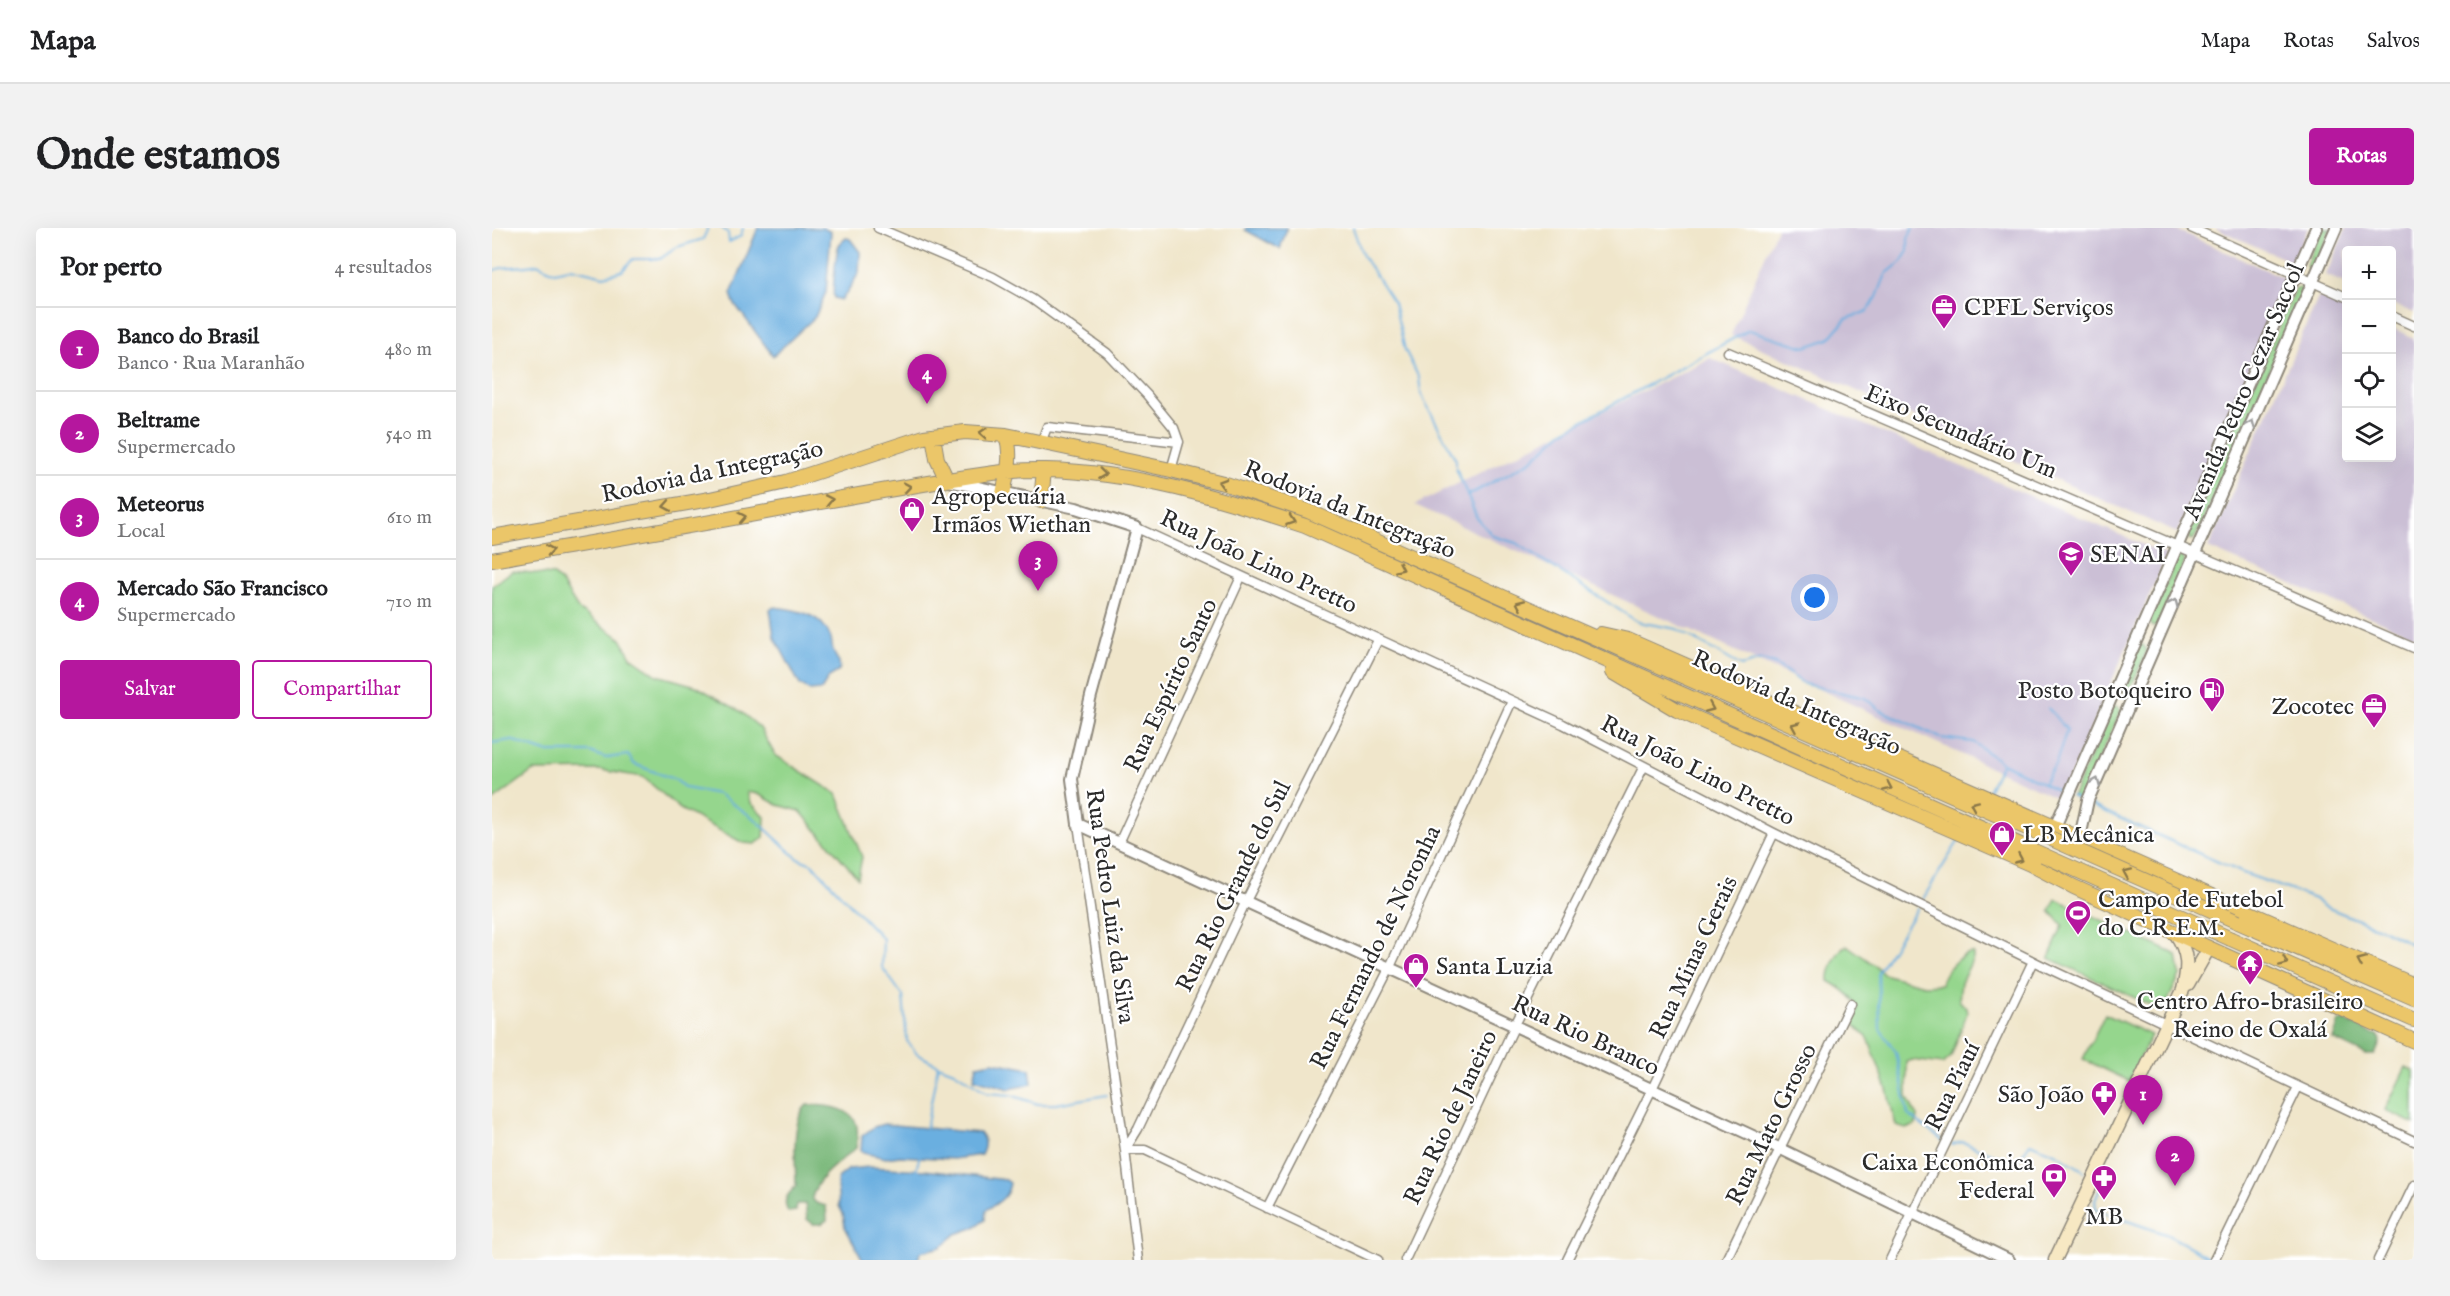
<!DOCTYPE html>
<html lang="pt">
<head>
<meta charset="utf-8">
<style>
	:root { --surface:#fff; --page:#f2f2f2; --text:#202124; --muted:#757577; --line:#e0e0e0; --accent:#b5179e }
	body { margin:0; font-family:"IM FELL English",serif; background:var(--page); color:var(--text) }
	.controls { position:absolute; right:18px; top:18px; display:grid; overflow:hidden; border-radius:6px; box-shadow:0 6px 24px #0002 }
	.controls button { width:54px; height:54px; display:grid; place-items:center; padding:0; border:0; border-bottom:2px solid var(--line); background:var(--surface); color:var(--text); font:30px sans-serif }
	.you { position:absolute; left:1323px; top:370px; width:21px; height:21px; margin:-15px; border:4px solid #fff; border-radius:50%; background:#1a73e8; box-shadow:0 0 0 9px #1a73e833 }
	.badge { display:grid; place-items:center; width:39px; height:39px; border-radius:50%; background:var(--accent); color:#fff; font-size:20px; font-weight:700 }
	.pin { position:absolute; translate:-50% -50px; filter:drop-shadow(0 2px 3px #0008) }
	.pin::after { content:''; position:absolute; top:32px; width:21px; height:18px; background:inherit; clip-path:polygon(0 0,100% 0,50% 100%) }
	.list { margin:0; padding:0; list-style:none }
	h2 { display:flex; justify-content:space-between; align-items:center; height:78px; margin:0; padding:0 24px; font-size:26px }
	h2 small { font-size:20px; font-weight:400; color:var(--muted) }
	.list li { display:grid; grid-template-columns:39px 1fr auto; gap:18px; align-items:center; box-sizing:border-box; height:84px; padding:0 24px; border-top:2px solid var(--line) }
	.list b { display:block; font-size:22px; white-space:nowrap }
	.list p { margin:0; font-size:20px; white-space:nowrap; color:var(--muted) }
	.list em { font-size:20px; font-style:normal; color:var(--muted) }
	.actions { display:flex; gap:12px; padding:18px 24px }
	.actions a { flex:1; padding:14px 0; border:2px solid var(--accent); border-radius:6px; text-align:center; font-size:21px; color:var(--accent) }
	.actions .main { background:var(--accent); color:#fff }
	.icon { flex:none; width:33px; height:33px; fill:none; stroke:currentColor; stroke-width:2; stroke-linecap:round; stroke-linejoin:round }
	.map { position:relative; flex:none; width:1922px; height:1032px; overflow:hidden; border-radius:6px }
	header { display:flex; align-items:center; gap:36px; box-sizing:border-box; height:84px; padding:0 30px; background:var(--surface); border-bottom:2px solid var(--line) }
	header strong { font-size:28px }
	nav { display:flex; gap:33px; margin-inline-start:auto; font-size:21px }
	.intro { display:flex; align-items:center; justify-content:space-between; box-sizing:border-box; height:144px; padding:0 36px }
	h1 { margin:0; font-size:42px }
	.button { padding:15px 27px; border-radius:6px; background:var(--accent); color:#fff; font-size:21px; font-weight:700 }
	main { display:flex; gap:36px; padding:0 36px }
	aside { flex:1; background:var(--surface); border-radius:6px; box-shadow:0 6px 24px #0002 }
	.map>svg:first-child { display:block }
	.industrial { fill:#cbbfd5 }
	.green { fill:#95d68d; stroke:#60805c; stroke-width:1.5 }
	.forest { fill:#78b778; stroke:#527152; stroke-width:1.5 }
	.water { fill:#6aafe0; stroke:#4a6d86; stroke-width:1.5 }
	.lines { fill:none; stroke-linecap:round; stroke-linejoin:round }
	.stream { stroke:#6aafe0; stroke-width:2 }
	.minor-casing { stroke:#8e887b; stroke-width:11 }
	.tertiary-casing { stroke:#8e887b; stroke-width:14 }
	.secondary-casing { stroke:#8e887b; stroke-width:15 }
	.trunk-casing { stroke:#8e887b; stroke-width:16 }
	.minor { stroke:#fff; stroke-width:8 }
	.tertiary { stroke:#fff; stroke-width:10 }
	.secondary { stroke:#f7e8c3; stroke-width:12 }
	.trunk { stroke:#ebc669; stroke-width:14 }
	.trunk-bridge-casing { stroke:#8e887b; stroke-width:16; stroke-linecap:butt }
	.trunk-bridge { stroke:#ebc669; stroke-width:14 }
	.oneway { stroke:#a0a0a0 }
	.oneway2 { stroke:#8b784a }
	.labels { text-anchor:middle; stroke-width:4.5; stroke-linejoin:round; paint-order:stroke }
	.poi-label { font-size:24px; fill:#2b2b2b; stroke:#fff; text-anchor:start }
	.street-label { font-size:24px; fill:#2b2b2b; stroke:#fff }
</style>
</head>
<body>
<header>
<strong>Mapa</strong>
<nav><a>Mapa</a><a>Rotas</a><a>Salvos</a></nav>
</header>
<div class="intro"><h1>Onde estamos</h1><a class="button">Rotas</a></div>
<main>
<aside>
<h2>Por perto<small>4 resultados</small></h2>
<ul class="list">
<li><span class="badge">1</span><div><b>Banco do Brasil</b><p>Banco · Rua Maranhão</p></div><em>480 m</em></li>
<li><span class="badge">2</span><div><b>Beltrame</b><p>Supermercado</p></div><em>540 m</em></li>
<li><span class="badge">3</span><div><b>Meteorus</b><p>Local</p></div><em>610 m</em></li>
<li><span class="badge">4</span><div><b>Mercado São Francisco</b><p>Supermercado</p></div><em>710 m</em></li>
</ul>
<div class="actions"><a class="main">Salvar</a><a>Compartilhar</a></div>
</aside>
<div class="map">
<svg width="1922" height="1032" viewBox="0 0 1922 1032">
	<rect width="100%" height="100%" fill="#fff"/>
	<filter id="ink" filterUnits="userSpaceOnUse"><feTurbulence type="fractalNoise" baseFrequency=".0167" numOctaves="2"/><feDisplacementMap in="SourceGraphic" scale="12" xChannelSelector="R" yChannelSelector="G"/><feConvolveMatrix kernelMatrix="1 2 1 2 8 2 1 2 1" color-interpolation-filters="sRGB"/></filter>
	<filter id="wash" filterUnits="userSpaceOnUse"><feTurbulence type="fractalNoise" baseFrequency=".008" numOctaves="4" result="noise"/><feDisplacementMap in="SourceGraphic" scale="24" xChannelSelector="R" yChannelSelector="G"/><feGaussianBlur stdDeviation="1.35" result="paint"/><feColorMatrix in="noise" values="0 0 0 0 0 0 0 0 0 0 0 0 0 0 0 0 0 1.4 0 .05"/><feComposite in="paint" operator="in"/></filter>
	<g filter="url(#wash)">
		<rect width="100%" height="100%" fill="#f0e6cb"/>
		<path class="industrial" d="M1285,0H1680L1797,52L1685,305L1239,107Z
			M1723,0H1816L1801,35Z
			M1854,0H1922V85L1900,76V22H1854V56L1834,47Z
			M1827,68L1854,80V230H1900V100L1922,110V408L1716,320Z
			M1218,130L1675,327L1568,571L923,277Z"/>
		<path class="green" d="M1829,0H1839L1821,41L1815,40L1814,37Z
			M1804,60H1809L1812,64L1705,306L1701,312L1697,311L1696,306Z
			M1690,327L1693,333L1666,398L1660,399L1657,394L1685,330Z
			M20,343L62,347L70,355L86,381L129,411L139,429L165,447L204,458L248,483L268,500L283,527L345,566L370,629L366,650L308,583L286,577L266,566L255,564L258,574L273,589L272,610L263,616L251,615L188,581L151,549L108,542L41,543L0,573V358Z
			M1647,417H1651L1655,422L1640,457L1635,463H1631L1629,459Z
			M1620,479H1625L1629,483L1588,572L1580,569Z
			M1564,671L1685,727L1688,747L1671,783L1557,730L1571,697L1558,683Z
			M1356,718L1384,738L1391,746L1432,757L1449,756C1450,745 1469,724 1481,725V730L1469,755L1467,772L1474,780L1475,785L1459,829L1451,836L1420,832L1415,834V869L1425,888L1424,897L1414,901L1404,898L1395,861L1376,810L1361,796V791L1366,781C1362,769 1348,759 1337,753C1336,742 1344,727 1351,719Z
			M1613,786L1659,807L1637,853L1591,831Z
			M1914,839L1922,843V896L1893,882Z"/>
		<path class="forest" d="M1847,793C1863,793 1871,804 1886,807L1889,812L1883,827H1874L1841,811Z
			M315,877C330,877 358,878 364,895C367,903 365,913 364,920C347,934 325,948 320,970L324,975L334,978L335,992L329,996H321L315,991L313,976H305L304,983L296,984C290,972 295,967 304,958C304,937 298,892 315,877Z"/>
		<path class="water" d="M266,0H331L339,4L334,64L323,89L281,128L242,75L239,66Z
			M754,0H795L788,21L753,2Z
			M354,10L358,11L368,24L367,45L350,72L342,70C340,65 344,23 347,17C349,14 352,12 354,10Z
			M283,379C305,382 330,385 339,410C340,415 340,420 342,425C345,432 349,434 347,443L337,449L329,462L318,463L308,457L282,408L278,381Z
			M501,834L538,841L540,856L517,861L482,851L485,837Z
			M392,896L488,905C494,913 493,919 489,927L461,931L408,928L394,930L372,925L369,922L370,908L382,899Z
			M377,939L433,942L514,952L518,955C516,970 506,975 494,982L493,992L481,1000L464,1006L449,1019L428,1024L426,1032H371L353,999L351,986L347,978L345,955L346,950L357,941Z"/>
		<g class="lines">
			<path class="stream" d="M230,0L236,5L237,14L249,8L251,0
				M861,0L871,28L902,75L913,122L927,150L929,166L964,232V240L985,290L1001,308L1024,315L1146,394L1185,401L1249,438L1270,432L1285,437L1312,456L1373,470L1388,482L1449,510L1481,514L1510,535L1551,555L1563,537L1575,502L1556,480
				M0,43C13,36 30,41 45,36L63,44L79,40L112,48L130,43L141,31H168L185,19L211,11L216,0
				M975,268L1039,233L1070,204L1257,102L1313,119L1337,111L1354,91L1376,83L1385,69L1394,46L1409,34L1416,23V10L1421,0
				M0,515L19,512L54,524H98L114,530L136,527L142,536L184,552L193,560L226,566L263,591L305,630L320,636L391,711L390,739L411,768L415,813L425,826L446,837L462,843L496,865L519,867L546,876H564L615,867
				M1552,556L1574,566
				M1496,563L1510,535
				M1579,568L1591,574
				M1598,577L1751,645L1823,671L1829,677L1892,702L1922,717
				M1429,674L1467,612
				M1426,679L1386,744L1388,801L1404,824L1416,887L1451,913
				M434,901L446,837
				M1460,917L1470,914L1524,935L1538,915L1565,926L1592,943
				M424,942L428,927
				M1610,954L1603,972L1604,982L1676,1007L1717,1029"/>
		</g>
	</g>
	<g filter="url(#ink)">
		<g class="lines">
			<g class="minor-casing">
				<path id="minor" d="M386,0L501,49L540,71L615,125L655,167L682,200L687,214L679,242
					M1699,0L1854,69
					M1900,88L1922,98
					M1236,124L1922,420
					M549,215L555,199L687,214
					M645,300L1071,496L1282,605L1549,737L1922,913
					M586,596L633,922L646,1032
					M627,615L749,349
					M633,922L646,901L754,673L886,412
					M633,922H653L886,1032
					M775,980L898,739L1020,473
					M913,1032L1023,797L1152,538
					M1075,1032L1160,861L1282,605
					M1234,1032L1358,776
					M1398,1032L1541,733
					M1722,1032L1806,859
					M1886,1032L1922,957"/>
			</g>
			<g class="tertiary-casing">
				<path id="tertiary" d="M457,253L584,280L645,300L599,468L580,551L586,596L1289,921L1517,1032
					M1563,599L1824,0
					M1588,610L1596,572L1844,0"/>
			</g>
			<g class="secondary-casing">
				<path id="secondary" d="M1696,757L1717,720
					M1563,1032L1691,762C1696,739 1697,725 1683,705"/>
			</g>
			<g class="trunk-casing">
				<path id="trunk" d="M441,208L445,231L455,252
					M511,266C515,246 521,228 514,207
					M549,273L552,242
					M0,309L218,271L294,254L432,209L473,204L514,207L679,242L731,255L816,283L1555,609
					M0,332C104,314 208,297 312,277C360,268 407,260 455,252C487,247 520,241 554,242C643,244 729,270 813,298L1551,627
					M1109,406L1136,412L1922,757
					M1121,444L1185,482L1538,636L1582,659L1922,813
					M1746,694L1922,771
					M1739,711L1922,792"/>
			</g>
			<use href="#minor" class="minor"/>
			<use href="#tertiary" class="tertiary"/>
			<use href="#secondary" class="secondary"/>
			<use href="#trunk" class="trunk"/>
			<g class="trunk-bridge-casing">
				<path id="trunk-bridge" d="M1555,609L1746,694
					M1551,627L1739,711"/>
			</g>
			<use href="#trunk-bridge" class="trunk-bridge"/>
		</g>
		<defs><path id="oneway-chevron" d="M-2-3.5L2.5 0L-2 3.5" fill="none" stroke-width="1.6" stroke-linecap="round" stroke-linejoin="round" transform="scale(1.5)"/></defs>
		<g class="oneway">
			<use href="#oneway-chevron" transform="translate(1759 196) rotate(-67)"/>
			<use href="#oneway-chevron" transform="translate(1682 375) rotate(-66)"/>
			<use href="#oneway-chevron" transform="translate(1604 554) rotate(-67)"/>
		</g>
		<g class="oneway2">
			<use href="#oneway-chevron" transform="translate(491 205) rotate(-176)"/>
			<use href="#oneway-chevron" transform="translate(610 246) rotate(7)"/>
			<use href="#oneway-chevron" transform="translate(730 255) rotate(-164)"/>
			<use href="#oneway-chevron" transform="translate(415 259) rotate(-9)"/>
			<use href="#oneway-chevron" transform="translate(337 272) rotate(-11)"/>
			<use href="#oneway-chevron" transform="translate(175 278) rotate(170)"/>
			<use href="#oneway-chevron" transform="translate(250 289) rotate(-11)"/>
			<use href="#oneway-chevron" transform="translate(799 293) rotate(19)"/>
			<use href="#oneway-chevron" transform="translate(58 322) rotate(-9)"/>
			<use href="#oneway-chevron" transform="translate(908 340) rotate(24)"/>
			<use href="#oneway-chevron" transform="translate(1028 376) rotate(-156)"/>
			<use href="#oneway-chevron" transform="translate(1218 480) rotate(24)"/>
			<use href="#oneway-chevron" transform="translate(1303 498) rotate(-156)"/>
			<use href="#oneway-chevron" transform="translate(1396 559) rotate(24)"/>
			<use href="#oneway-chevron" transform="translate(1482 577) rotate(-156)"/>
			<use href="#oneway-chevron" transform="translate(1527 631) rotate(24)"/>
			<use href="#oneway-chevron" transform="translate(1635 645) rotate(-156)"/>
			<use href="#oneway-chevron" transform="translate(1869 733) rotate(-156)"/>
			<use href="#oneway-chevron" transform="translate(1792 734) rotate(24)"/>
		</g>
	</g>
	<defs>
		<g id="office-pin" transform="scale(1.35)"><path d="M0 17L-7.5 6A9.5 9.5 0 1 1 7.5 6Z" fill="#b5179e" stroke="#fff"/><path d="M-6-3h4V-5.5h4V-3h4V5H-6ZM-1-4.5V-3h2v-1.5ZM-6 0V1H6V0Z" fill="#fff"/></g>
		<g id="shop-pin" transform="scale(1.35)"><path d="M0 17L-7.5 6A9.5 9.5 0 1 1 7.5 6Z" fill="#b5179e" stroke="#fff"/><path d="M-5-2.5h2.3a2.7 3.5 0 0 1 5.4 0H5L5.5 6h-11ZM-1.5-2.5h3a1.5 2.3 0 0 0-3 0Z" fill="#fff"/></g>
		<g id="university-pin" transform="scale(1.35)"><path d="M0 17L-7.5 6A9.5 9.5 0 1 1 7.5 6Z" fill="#b5179e" stroke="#fff"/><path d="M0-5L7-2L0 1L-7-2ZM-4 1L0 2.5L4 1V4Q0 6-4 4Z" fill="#fff"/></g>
		<g id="fuel-pin" transform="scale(1.35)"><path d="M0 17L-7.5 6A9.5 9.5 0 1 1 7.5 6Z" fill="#b5179e" stroke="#fff"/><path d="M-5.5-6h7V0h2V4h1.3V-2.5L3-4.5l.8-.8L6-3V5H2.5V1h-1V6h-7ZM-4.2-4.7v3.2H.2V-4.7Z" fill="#fff"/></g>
		<g id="stadium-pin" transform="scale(1.35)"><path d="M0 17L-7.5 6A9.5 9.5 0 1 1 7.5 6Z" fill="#b5179e" stroke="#fff"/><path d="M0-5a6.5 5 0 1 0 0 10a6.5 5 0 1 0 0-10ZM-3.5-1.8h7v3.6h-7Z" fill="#fff"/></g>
		<g id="temple-pin" transform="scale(1.35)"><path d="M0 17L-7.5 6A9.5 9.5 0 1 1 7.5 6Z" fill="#b5179e" stroke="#fff"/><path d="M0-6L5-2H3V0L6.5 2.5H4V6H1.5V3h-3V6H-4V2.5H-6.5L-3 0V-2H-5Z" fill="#fff"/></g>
		<g id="pharmacy-pin" transform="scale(1.35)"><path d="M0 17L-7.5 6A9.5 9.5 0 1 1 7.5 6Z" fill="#b5179e" stroke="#fff"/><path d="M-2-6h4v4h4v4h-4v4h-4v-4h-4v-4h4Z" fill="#fff"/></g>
		<g id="bank-pin" transform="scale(1.35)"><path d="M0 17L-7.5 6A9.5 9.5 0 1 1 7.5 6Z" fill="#b5179e" stroke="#fff"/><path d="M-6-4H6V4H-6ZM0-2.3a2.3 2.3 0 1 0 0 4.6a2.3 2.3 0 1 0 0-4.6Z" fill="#fff"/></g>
	</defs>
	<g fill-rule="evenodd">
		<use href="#office-pin" x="1452" y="79"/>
		<use href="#shop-pin" x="420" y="282"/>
		<use href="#university-pin" x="1579" y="326"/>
		<use href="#fuel-pin" x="1720" y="462"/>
		<use href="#office-pin" x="1882" y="478"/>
		<use href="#shop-pin" x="1510" y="606"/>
		<use href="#stadium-pin" x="1586" y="685"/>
		<use href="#temple-pin" x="1758" y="735"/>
		<use href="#shop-pin" x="924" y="738"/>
		<use href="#pharmacy-pin" x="1612" y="866"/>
		<use href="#bank-pin" x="1562" y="948"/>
		<use href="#pharmacy-pin" x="1612" y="950"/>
	</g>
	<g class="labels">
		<g class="poi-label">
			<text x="1472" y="87">CPFL Serviços</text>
			<text x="440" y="276">Agropecuária<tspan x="440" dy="28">Irmãos Wiethan</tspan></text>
			<text x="1598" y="334">SENAI</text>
			<text x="1700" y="470" text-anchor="end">Posto Botoqueiro</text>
			<text x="1862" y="486" text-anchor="end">Zocotec</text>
			<text x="1530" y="614">LB Mecânica</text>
			<text x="1606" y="679">Campo de Futebol<tspan x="1606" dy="28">do C.R.E.M.</tspan></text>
			<text x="944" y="746">Santa Luzia</text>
			<text x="1758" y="781" text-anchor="middle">Centro Afro-brasileiro<tspan x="1758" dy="28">Reino de Oxalá</tspan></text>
			<text x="1592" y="874" text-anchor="end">São João</text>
			<text x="1542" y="942" text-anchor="end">Caixa Econômica<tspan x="1542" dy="28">Federal</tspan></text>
			<text x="1612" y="996" text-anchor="middle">MB</text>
		</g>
		<g class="street-label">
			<text transform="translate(1751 163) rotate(-67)" y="8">Avenida Pedro Cezar Saccol</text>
			<text transform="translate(1469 203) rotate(23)" y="8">Eixo Secundário Um</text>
			<text transform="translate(220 243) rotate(-12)" y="8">Rodovia da Integração</text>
			<text transform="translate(858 281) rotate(22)" y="8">Rodovia da Integração</text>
			<text transform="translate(767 333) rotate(25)" y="8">Rua João Lino Pretto</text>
			<text transform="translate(678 457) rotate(-65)" y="8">Rua Espírito Santo</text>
			<text transform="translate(1305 474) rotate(24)" y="8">Rodovia da Integração</text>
			<text transform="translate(1206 542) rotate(27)" y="8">Rua João Lino Pretto</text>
			<text transform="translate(741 658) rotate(-64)" y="8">Rua Rio Grande do Sul</text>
			<text transform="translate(619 678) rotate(82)" y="8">Rua Pedro Luiz da Silva</text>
			<text transform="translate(883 719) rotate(-64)" y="8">Rua Fernando de Noronha</text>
			<text transform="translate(1201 729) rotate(-65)" y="8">Rua Minas Gerais</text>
			<text transform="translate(1094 807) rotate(25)" y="8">Rua Rio Branco</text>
			<text transform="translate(1460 858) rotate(-64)" y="8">Rua Piauí</text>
			<text transform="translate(958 889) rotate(-65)" y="8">Rua Rio de Janeiro</text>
			<text transform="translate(1279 896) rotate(-64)" y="8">Rua Mato Grosso</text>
		</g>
	</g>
</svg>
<div class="controls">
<button>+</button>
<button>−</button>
<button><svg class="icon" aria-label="locate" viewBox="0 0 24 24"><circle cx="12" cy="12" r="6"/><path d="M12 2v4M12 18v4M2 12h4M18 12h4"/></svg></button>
<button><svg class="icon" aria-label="layers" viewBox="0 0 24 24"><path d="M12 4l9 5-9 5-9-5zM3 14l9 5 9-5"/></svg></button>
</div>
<div class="you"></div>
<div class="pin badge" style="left:1651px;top:897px">1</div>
<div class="pin badge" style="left:1683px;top:958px">2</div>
<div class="pin badge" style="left:546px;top:363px">3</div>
<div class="pin badge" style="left:435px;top:176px">4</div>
</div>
</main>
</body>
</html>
